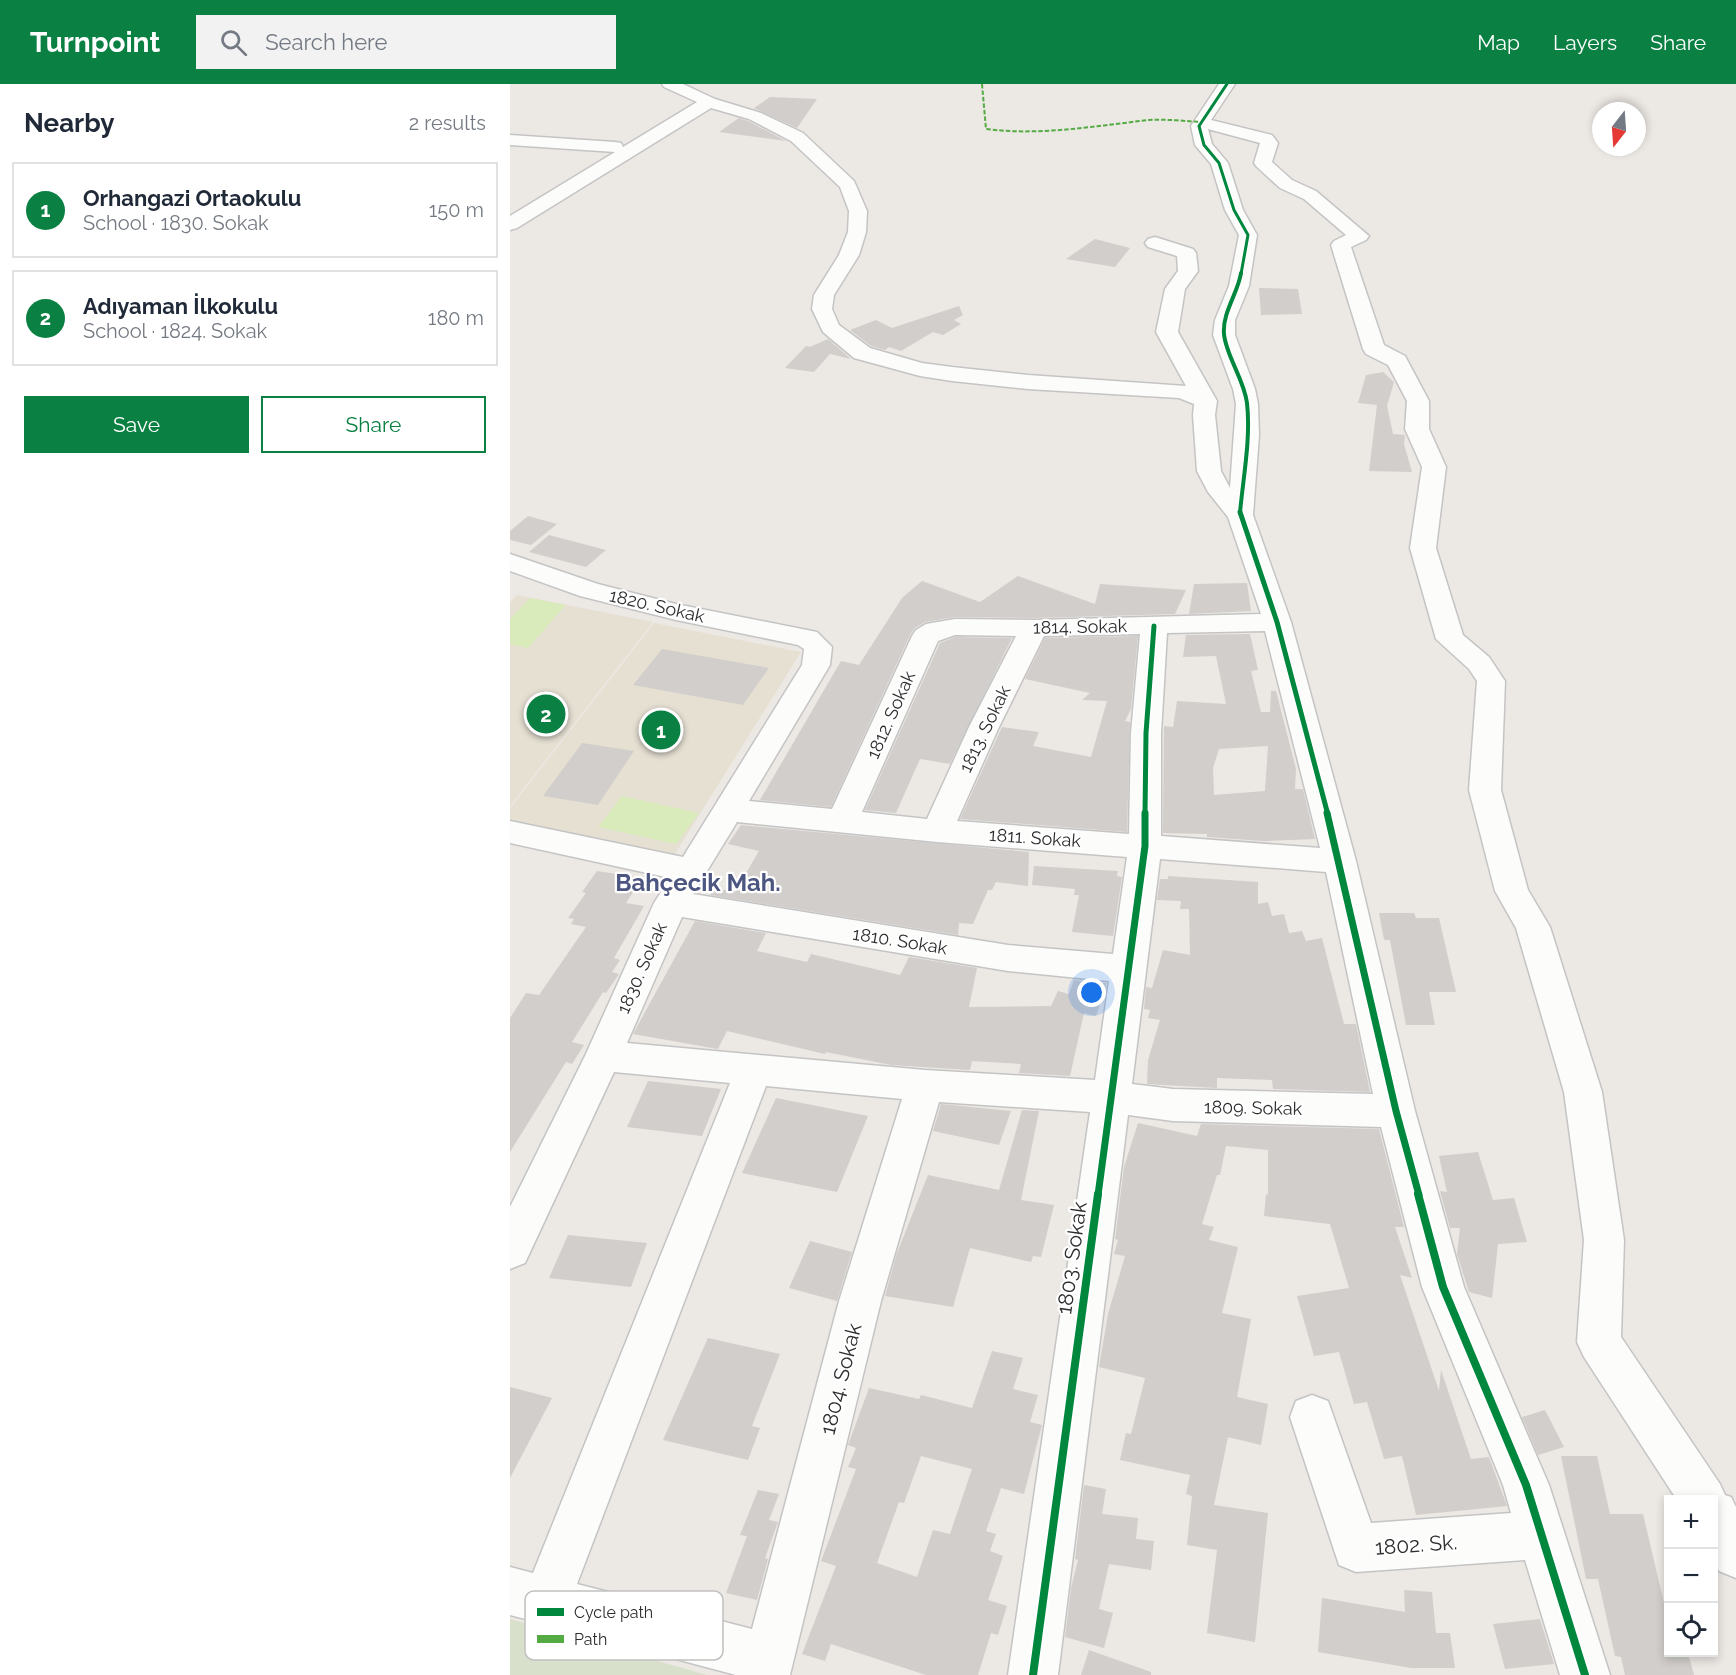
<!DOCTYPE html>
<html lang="en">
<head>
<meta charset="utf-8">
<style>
	:root { --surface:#fff; --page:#f2f2f3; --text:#1f2937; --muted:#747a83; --line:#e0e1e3; --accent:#0b8043 }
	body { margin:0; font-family:Raleway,sans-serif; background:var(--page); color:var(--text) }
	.controls { position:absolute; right:18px; bottom:18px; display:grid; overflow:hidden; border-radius:0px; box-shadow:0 3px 9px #0003 }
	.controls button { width:54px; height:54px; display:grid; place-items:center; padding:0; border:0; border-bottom:2px solid var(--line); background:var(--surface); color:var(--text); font:30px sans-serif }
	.compass { position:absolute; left:1082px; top:18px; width:54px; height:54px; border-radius:50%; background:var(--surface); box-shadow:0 3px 9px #0003; rotate:197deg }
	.you { position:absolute; left:582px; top:909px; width:21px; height:21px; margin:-15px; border:4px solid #fff; border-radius:50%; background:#1a73e8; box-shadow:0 0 0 9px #1a73e833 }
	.badge { display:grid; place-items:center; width:39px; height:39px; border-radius:50%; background:var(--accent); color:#fff; font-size:20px; font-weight:700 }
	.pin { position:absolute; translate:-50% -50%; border:3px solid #fff; box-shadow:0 2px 6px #0006 }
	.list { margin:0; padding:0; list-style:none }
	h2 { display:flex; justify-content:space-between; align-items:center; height:78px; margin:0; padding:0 24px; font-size:26px }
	h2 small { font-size:20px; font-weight:400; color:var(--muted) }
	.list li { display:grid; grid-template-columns:39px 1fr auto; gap:18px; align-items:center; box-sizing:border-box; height:96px; margin:0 12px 12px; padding:0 12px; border:2px solid var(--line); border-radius:0px }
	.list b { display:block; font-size:22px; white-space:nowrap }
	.list p { margin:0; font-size:20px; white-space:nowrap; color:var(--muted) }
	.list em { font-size:20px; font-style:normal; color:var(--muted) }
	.actions { display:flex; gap:12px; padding:18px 24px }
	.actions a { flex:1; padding:14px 0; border:2px solid var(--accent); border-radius:0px; text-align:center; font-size:21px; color:var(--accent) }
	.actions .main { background:var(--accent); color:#fff }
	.icon { flex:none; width:33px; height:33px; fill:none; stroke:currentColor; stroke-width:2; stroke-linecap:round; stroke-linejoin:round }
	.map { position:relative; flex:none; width:1226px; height:1591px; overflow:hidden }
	header { display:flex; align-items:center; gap:36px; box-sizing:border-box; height:84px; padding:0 30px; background:var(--accent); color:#fff }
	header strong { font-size:28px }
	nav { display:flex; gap:33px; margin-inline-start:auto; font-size:21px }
	.search { width:420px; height:54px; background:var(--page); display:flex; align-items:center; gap:15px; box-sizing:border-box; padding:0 21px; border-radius:0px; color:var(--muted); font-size:22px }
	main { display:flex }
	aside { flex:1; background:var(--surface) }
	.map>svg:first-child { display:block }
	.education { fill:#e6e0d3 }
	.cemetery { fill:#d8e0cc }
	.pitch { fill:#d9eabb }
	.building { fill:#d1cecb; fill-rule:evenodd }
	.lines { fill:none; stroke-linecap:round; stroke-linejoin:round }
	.minor-casing { stroke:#c5c4c5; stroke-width:3 }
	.minor { fill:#fcfcfb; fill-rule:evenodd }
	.quiet { stroke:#54ab44; stroke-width:2; stroke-dasharray:4.5 2; stroke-linecap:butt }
	.cycleway-far4-casing { stroke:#fff; stroke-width:5 }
	.cycleway-far3-casing { stroke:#fff; stroke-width:6 }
	.cycleway-far2-casing { stroke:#fff; stroke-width:8 }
	.cycleway-far1-casing { stroke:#fff; stroke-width:10 }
	.cycleway-casing { stroke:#fff; stroke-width:12 }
	.cycleway-far4 { stroke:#00873e; stroke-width:3 }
	.cycleway-far3 { stroke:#00873e; stroke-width:4 }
	.cycleway-far2 { stroke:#00873e; stroke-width:5 }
	.cycleway-far1 { stroke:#00873e; stroke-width:7 }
	.cycleway { stroke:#00873e; stroke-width:8 }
	.labels { text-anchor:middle; stroke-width:4.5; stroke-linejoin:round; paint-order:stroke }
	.street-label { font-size:18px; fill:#2e2e2e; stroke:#fff }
	.near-street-label { font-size:21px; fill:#2e2e2e; stroke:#fff }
	.district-label { font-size:24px; font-weight:bold; fill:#4d5680; stroke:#fff }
	.key { fill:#fff; stroke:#c0c0c0; stroke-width:1.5 }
	.key-label { font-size:16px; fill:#2e2e2e }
</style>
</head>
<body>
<header>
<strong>Turnpoint</strong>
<div class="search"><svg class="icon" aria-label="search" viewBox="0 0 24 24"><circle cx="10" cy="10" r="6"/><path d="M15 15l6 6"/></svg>Search here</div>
<nav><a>Map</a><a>Layers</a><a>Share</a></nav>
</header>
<main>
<aside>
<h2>Nearby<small>2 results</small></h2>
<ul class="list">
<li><span class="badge">1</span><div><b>Orhangazi Ortaokulu</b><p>School · 1830. Sokak</p></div><em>150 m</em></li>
<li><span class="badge">2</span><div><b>Adıyaman İlkokulu</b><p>School · 1824. Sokak</p></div><em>180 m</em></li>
</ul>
<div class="actions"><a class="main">Save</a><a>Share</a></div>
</aside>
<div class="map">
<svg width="1226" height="1591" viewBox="0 0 1226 1591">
	<rect width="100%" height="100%" fill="#ece8e4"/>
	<path class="education" d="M7,511L143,538L0,722V518Z
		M144,539L291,568L163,773L0,737V724Z"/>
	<path class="cemetery" d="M0,1535L197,1591H0Z"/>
	<path class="pitch" d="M20,514L56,521L18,564L0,560V535Z
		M112,712L189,729L166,760L88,743Z"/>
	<path class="building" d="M260,13L307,15L287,44L244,24Z
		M229,34L238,37L276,57L209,48Z
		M585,155L616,163L620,164L605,183L556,175Z
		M749,204L788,205L792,230L751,231Z
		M449,222L453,231L444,236L451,240L433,251L423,248L391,267L379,263L375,266L361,262L340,246L366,236L382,244Z
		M318,255L341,275L320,270L304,288L275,284L296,262L300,263Z
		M873,288L884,298L877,322L883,350L895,351L894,360L902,388L859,387L867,321L848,319L856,291Z
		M18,432L47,440L21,461L0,456V447Z
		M39,451L96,466L76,483L19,468Z
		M508,492L585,520L590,500L676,506L665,530L524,534L445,533L415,538L405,544L400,551L321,723L250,716L331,577L349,581L392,514L412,497L470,518Z
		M737,499L741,527L679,530L684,500Z
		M740,550L748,586L741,587L751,628H760L761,607H766L786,685L785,705H793L805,755L753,757L697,753V750L653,749L654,642L663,643L667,617L716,620L706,572L673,573L676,551ZM758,662L755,707L704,711L703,684L709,665Z
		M628,552L621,625L615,637L620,638L617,748L450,735L492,643L529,648L523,662L581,673L597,617L572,616L580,609L515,595L535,554Z
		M445,553L502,554L440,680L410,675L386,729L355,726L430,559Z
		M152,565L259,584L233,621L123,601Z
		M72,659L124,667L88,721L33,712Z
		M231,741L519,768L518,802L486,798L482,806H478L463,840L449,839L448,851L200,811L204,804L225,808L249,767L218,760Z
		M524,782L608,787L607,792L612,793L603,852L562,848L569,811H564L565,805L522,801Z
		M87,787L132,794L116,819L134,822L104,874L110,876L102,888L109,890L96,909L93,908L62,958L74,961L62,980L56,978L0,1068V934L16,909L29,911L76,843L61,840L64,835L58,834L76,809L72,808Z
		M658,792L748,798V820L758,818L762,832L774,830L779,849L792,847L796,857L812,854L834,940H846L860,1008L763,1005L762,996L707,994V1004L637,1000L638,976L650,936L638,934L640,926L634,925L636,903L642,904L653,866L680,871L679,825H670L671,817L647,816L650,795H658Z
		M869,829H904L906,834H929L946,908H919L925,941H896L880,856H874Z
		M185,837L256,849L247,867L297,878L301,870L390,891L399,873L467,884L459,923L541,922L548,907L559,910L564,896L596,899L594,918L590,920L586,932L574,929L560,992L509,989L511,980L462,977L460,986L381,981L316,968L315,970L217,947L208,965L123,950Z
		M138,997L211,1005L192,1052L117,1043Z
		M266,1014L358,1032L327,1108L232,1089Z
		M431,1020L501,1027L489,1061L423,1047Z
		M512,1026L529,1027L511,1116L544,1121L531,1173L523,1172L521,1178L460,1164L443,1223L375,1212L387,1169L418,1091L489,1106Z
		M628,1039L687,1052L691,1040L869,1045L894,1143H885L902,1194L890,1191L929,1307L931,1286L961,1375L979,1373L997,1422L906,1431L892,1372L874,1375L857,1318L844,1320L829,1268L804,1272L787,1212L839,1204L820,1140L754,1132L756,1110L758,1111V1066L716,1062L710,1091H707L692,1140L704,1143L699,1156L728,1163L712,1229L741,1235L727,1313L758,1320L751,1361L718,1353L704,1421L758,1429L745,1558L697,1549L707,1466L677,1461L682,1412L676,1410L680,1391L610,1376L616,1349L621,1350L635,1294L589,1283L598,1230L615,1172L604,1170L608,1156L605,1155L614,1083Z
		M968,1068L983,1116L1004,1114L1017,1158L988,1160L982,1214L959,1208L947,1170L950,1144H940L930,1107L937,1108L929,1072Z
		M58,1151L137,1159L121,1203L39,1194Z
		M300,1157L342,1168L327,1217L279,1204Z
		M198,1254L270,1270L242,1342L250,1344L238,1376L153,1356Z
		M482,1267L513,1274L503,1305L528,1311L520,1338L532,1341L514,1410L491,1404L476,1447L486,1450L480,1467L493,1472L478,1516L497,1522L488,1551L481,1549L468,1591H416L321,1560L315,1577L292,1570L326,1482L311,1477L346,1385L338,1383L346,1364L338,1361L359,1304L409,1315L411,1311L462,1324ZM411,1372L462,1385L440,1450L423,1446L407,1493L367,1479L389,1418L394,1419Z
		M0,1303L42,1314L0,1394Z
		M1035,1326L1054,1363L1028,1371L1012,1333Z
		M1051,1372H1087L1100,1430H1133L1155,1523H1158V1569H1178L1184,1591H1115L1111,1573L1105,1572L1088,1495H1076Z
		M574,1401L596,1405L592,1430L628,1434L626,1455L644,1457L641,1486L599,1480L589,1525L603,1529L594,1564L555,1553L561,1504L568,1476L565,1475Z
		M248,1406L269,1410L259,1436L268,1438L255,1474L258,1475L247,1516L216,1509L237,1452L230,1451Z
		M894,1506L922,1508L926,1549H940L945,1584H901L808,1568L812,1514L895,1528Z
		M1030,1535L1044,1580L995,1585L983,1540Z
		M579,1566L641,1588V1591H571Z"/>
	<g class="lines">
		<g class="minor-casing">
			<path id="minor" d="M152,0H173L205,15L251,29L293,49L344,97L357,127L356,148L349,171L324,211L322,225L329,241L360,264L412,279L442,283L518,291L676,302L646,248L655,205L668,187L667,172L638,163L635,159L638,155L645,153L683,165L686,169L688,187L675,205L668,248L707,317L705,331L711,387L720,404L726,320L723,305L703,251L705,236L719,202L729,151L715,126L701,80L685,61L681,42L709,0H725L701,36L762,51L768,59L762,78L782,96L806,107L859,152L856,156L841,163L874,261L895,272L919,317V345L936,383L926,464L953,551L979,573L995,597L991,706L1018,806L1040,843L1092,1008L1114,1156L1111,1253L1210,1400L1215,1411L1221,1413L1226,1423V1494L1209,1487L1204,1476V1416H1167L1074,1273L1067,1258L1074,1156L1054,1008L1006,844L985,807L959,706L967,597L959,585L926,555L900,464L912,383L895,345L897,317L878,281L856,270L853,265L821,161L824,157L836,151L794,115L770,104L747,83L744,79L750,59L698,45L702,60L718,79L733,126L747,151L739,202L725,236V251L745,305L748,320L749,351L743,431L781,538L846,777L905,1027L954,1203L1039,1401L1100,1591H1050L1015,1476L846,1488L829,1481L780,1333L786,1317L802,1311L818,1317L861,1439L1001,1429L993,1401L912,1203L871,1043L663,1037L618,1031L548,1591H498L580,1028L429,1018L371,1217L280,1591H226L0,1531V1483L23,1489L220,999L104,988L15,1179L0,1185V1123L75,972L144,819L160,794L0,759V737L173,773L292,581L294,565L288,561L166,536L70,512L0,487V470L88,500L166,520L307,548L322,563L320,581L239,717L322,725L402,552L406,546L416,540L445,535L524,536L751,530L718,433L698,408L687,387L683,331L684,320L669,314L518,305L442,297L410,292L344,274L313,248L302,225L304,211L329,171L338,148L339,127L330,103L281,57L239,35L201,24L7,144L0,146V132L105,68L0,61V51L105,58L111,59L113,63L187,18L154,3ZM755,547L810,764L651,752V649L657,549ZM630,550L621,649L619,750L447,737L489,643L534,552ZM445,551L506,552L459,643L417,735L352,728L428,557ZM227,738L427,758L617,773L603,870L498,861L183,810ZM650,775L816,788L863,1010L663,1005L622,1000ZM172,833L498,887L599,897L585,996L415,986L117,959ZM256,1002L392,1015L329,1217L242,1545L67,1500Z"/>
		</g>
		<use href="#minor" class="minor"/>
		<path class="quiet" d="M472,0L476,45C531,52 585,42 639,36C656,35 674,37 691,38"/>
		<g class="cycleway-far4-casing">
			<path id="cycleway-far4" d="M717,0L689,42L694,61L709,79L724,126L738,151L731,190"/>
		</g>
		<g class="cycleway-far3-casing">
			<path id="cycleway-far3" d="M730,429C733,394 741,355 737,319C734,295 716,272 714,250C712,229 728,209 731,189"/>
		</g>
		<g class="cycleway-far2-casing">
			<path id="cycleway-far2" d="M730,428L767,538L818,731
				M635,731L636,649L644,542"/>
		</g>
		<g class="cycleway-far1-casing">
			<path id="cycleway-far1" d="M817,729L886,1027L909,1111
				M588,1111L635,762V729"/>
		</g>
		<g class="cycleway-casing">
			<path id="cycleway" d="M908,1110L933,1203L1016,1401L1075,1591
				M523,1591L588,1110"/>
		</g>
		<use href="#cycleway-far4" class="cycleway-far4"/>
		<use href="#cycleway-far3" class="cycleway-far3"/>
		<use href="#cycleway-far2" class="cycleway-far2"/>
		<use href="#cycleway-far1" class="cycleway-far1"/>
		<use href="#cycleway" class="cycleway"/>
	</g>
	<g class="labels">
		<g class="street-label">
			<text transform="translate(147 522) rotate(13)" y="6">1820. Sokak</text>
			<text transform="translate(570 543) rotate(-1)" y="6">1814. Sokak</text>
			<text transform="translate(381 631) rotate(-66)" y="6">1812. Sokak</text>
			<text transform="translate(475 645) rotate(-64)" y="6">1813. Sokak</text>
			<text transform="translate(525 754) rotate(4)" y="6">1811. Sokak</text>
			<text transform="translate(390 857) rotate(9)" y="6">1810. Sokak</text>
			<text transform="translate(132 884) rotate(-66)" y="6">1830. Sokak</text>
			<text transform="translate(743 1024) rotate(1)" y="6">1809. Sokak</text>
		</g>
		<g class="near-street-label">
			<text transform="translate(562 1174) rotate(-82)" y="7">1803. Sokak</text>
			<text transform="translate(331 1295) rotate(-76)" y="7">1804. Sokak</text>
			<text transform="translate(906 1461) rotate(-4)" y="7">1802. Sk.</text>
		</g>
		<g class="district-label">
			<text x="188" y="807">Bahçecik Mah.</text>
		</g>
	</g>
	<rect x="15" y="1507" width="198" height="69" rx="9" class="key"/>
	<rect x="27" y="1524" width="27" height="8" fill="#00873e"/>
	<rect x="27" y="1551" width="27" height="8" fill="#54ab44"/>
	<g class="key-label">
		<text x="64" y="1534">Cycle path</text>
		<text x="64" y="1561">Path</text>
	</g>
</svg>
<div class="controls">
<button>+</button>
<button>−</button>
<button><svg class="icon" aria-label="locate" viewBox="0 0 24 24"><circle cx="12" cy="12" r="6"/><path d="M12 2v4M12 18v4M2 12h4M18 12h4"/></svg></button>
</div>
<svg class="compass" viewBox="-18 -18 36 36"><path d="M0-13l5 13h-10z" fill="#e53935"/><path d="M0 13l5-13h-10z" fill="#747a83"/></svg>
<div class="you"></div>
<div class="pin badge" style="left:151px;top:646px">1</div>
<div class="pin badge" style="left:36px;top:630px">2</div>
</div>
</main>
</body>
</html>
